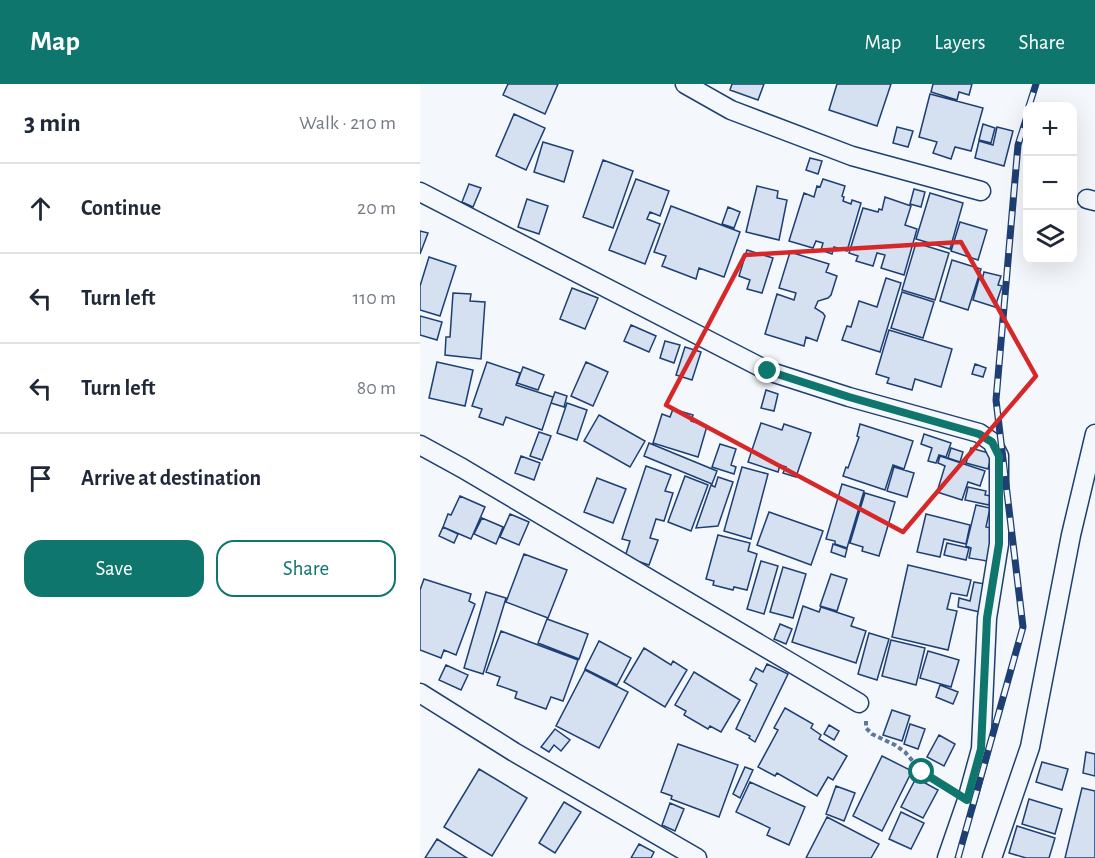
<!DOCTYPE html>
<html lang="en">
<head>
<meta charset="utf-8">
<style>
	:root { --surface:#fff; --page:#f2f2f3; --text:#1f2937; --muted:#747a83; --line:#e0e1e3; --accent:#0f766e }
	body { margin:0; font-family:"Alegreya Sans",sans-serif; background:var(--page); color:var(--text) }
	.controls { position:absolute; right:18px; top:18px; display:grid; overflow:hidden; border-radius:12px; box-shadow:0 6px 24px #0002 }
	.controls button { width:54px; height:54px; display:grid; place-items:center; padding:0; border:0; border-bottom:2px solid var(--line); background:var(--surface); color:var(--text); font:30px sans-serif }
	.stop { position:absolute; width:18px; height:18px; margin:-14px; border:4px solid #0f766e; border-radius:50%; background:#fff }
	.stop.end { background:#0f766e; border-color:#fff; box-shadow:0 2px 6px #0008 }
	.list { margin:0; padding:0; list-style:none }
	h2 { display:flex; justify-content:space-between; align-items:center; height:78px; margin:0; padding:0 24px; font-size:26px }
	h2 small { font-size:20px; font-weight:400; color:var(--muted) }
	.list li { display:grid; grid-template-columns:39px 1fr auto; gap:18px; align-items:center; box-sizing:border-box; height:90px; padding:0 24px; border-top:2px solid var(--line) }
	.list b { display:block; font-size:22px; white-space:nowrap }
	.list em { font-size:20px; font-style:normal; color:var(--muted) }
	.actions { display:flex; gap:12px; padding:18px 24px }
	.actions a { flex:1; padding:14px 0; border:2px solid var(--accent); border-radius:18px; text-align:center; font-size:21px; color:var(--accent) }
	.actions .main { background:var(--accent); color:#fff }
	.icon { flex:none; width:33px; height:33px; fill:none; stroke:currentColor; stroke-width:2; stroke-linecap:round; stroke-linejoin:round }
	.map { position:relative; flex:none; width:675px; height:774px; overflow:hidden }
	header { display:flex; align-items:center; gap:36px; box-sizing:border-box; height:84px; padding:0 30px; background:var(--accent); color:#fff }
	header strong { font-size:28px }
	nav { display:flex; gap:33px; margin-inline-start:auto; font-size:21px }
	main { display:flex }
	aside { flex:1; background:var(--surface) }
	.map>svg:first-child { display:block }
	.building { fill:#d5e0f0; stroke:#1d3f73; stroke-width:1.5 }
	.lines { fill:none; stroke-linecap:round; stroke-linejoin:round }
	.minor-casing { stroke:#1d3f73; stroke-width:21 }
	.path { stroke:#5e769c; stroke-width:4; stroke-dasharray:4.5 3; stroke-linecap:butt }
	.minor { stroke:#f4f7fb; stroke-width:18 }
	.rail-casing { stroke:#1d3f73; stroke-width:7 }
	.rail { stroke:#f4f7fb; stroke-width:4.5; stroke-dasharray:14; stroke-linecap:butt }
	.route { stroke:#0f766e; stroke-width:8 }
	.marked { fill:none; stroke:#d62828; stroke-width:4.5; stroke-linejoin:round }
</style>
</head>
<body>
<header>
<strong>Map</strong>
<nav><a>Map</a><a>Layers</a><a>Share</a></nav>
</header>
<main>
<aside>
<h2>3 min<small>Walk · 210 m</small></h2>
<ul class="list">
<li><svg class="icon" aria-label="ahead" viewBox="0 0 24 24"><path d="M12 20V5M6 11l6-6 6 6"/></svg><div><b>Continue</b></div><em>20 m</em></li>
<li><svg class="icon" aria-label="left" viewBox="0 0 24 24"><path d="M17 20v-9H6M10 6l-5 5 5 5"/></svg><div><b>Turn left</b></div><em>110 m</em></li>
<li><svg class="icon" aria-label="left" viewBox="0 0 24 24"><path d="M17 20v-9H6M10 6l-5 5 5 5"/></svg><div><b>Turn left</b></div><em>80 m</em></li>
<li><svg class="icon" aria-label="arrive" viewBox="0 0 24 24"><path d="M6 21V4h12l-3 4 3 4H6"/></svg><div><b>Arrive at destination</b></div></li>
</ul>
<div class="actions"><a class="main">Save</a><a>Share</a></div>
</aside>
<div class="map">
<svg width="675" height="774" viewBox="0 0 675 774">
	<rect width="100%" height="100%" fill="#f4f7fb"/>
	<path class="building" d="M88,0H138L125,30L83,11Z
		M312,0H344L338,16L310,6Z
		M417,0H471L457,42L409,26Z
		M513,0H552L549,11L539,8L537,16L511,8Z
		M510,10L563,24L551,67L535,63L531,75L513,69L517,58L499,53Z
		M94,30L125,44L106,86L76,72Z
		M563,40L575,44L571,59L559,56Z
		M477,43L493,47L488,63L473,59Z
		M577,43L593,47L584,82L555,74L559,57L573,61Z
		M123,58L153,67L144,98L114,88Z
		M390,74L402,77L398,90L386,86Z
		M183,76L213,87L193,144L163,133Z
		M216,95L249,107L240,132L230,128L227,135L240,140L225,180L189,166Z
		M403,95L425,102L422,112L424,113L423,117L431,120L432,116L441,119L427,167L414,163L412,170L401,166L403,159L396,157L393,164L369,157L384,109L394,113L397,102L400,103Z
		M49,100L61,104L53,123L42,118Z
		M337,102L358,107L357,114L367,116L359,156L326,148Z
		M494,105L505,108L501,123L490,120Z
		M510,109L543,119L530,165L496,155Z
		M465,113L491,122L485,141L497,145L484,191L461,184L465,171L457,169L453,182L436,177L438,172L429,169L443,124L458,128L459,125L462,126Z
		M107,115L128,122L119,150L98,143Z
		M251,122L320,148L304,193L279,184L276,195L242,182L246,172L234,168Z
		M308,123L320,128L314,144L302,140Z
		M540,138L567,146L558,176L531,167Z
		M0,147L8,149L0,170Z
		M496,159L529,169L515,216L482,206Z
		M327,166L353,174L342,209L327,205L330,196L319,192Z
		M370,168L409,180L406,188L417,192L411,211L408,214L398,217L395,224L403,229L405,232L397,257L386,253L384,262L345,250L357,210L374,216L376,209L359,204Z
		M9,173L36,182L20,232L0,226V202Z
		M532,176L561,185L548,226L520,217Z
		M564,188L581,192L578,201L582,202L575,223L553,216L559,195L562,196Z
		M466,194L481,199L460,268L422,256L427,242L431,243L439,217L457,223Z
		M152,204L178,214L165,245L140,235Z
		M482,208L514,218L503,254L471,244Z
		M33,209L51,210L50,217L65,218L61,275L25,271L26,253H30Z
		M0,232L22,238L17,256L0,251Z
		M211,241L236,252L229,268L204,257Z
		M469,246L532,265L521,303L495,295L492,306L467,299L469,294L456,290Z
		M245,257L260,261L254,279L240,274Z
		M265,263L281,268L272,296L256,291Z
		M17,278L53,286L45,322L9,314Z
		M67,278L100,289L96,301L133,313L122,346L86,333L83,341L59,333L62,325L52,322Z
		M166,278L188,288L173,322L151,312Z
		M555,280L566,284L563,293L552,290Z
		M103,283L124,291L118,306L97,299Z
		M346,306L358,310L354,327L341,324Z
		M135,308L147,312L144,323L131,319Z
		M147,319L167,326L157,356L137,349Z
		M253,325L273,331L271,337L287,342L278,373L233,359L242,330L250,333Z
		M179,331L225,357L210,383L164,357Z
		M341,339L362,346L364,340L391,349L376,393L363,389L366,383L360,381L358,388L328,378Z
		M440,340L493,357L484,385L473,381L465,406L423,392L426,383L428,384L439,353L437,352Z
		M119,348L131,352L122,376L110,372Z
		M504,350L531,359L526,373L519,371L516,379L508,377L512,364L501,360Z
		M229,359L297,387L292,400L224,372Z
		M300,360L316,365L311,381L316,383L314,390L292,383Z
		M531,364L543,368L540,378L528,374Z
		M551,364L572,370L568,385L546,379Z
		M101,372L120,379L114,396L95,389Z
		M520,372L565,387L560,402L548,398L542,416L517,408L525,382L518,379Z
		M226,382L251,391L245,407L253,409L244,437L236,435L230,454L238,456L229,481L205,473L210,457L202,455Z
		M322,383L348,390L331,455L304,447Z
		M474,383L494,389L487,413L467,407Z
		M265,392L288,401L271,447L248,438Z
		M298,393L313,398L298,442L276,444L291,401L295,403Z
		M177,394L206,405L193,439L164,428Z
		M422,400L444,407L427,464L415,460V457L406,455Z
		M548,403L566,407L565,411L571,412L569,421L545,416Z
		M445,409L475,418L459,472L442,467L443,463L430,459Z
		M40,412L65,423L51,455L23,443L28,430L31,431Z
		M556,421L570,424L566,443L576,445L570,460L567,477L549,474L551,464L546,462Z
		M349,428L403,447L391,481L337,461Z
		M90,430L109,438L99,461L80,453Z
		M506,430L550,441L546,460L524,455L520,473L497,468Z
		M62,434L83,443L76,460L54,450Z
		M23,443L38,450L34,459L19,452Z
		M298,451L330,459L328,467L337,470L327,506L314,503L313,506L293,501L294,497L286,495Z
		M527,459L549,464L546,476L524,471Z
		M413,460L427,465L425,473L411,468Z
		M104,470L147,486L128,534L86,518Z
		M341,477L358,482L344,530L327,525Z
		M488,481L551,496L547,512L531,509L527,525L537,527L528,566L472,553Z
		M363,483L386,490L373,534L350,528Z
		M411,490L427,495L417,527L400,522Z
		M4,495L51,510L49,517L55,520L36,571L24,566L21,574L0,566V506Z
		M554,498L570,501L564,529L538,523L539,514L550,517Z
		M66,508L86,514L63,590L44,584Z
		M383,522L399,528L401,523L434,534L431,542L446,547L436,579L372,558Z
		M127,535L168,550L159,575L118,559Z
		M360,540L372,545L366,560L354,555Z
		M81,547L158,576L143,617L131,613L126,625L95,614L97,608L77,601L80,593L66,588Z
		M449,549L469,555L457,596L438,590Z
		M471,556L505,564L496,601L462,592Z
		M179,557L211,574L197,601L165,585Z
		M224,564L251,581L253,577L267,586L245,623L204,598Z
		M508,567L539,576L531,603L500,594Z
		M347,580L368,590L335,658L329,654L330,652L316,645L337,600L330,596L336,584L343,588Z
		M26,581L48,591L41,606L19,596Z
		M165,586L208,608L179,664L136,642Z
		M274,588L320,616L301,648L290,642L288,645L264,631L266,627L255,621Z
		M520,601L538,608L533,620L516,613Z
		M365,624L393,640L391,644L401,651L399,655L427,672L413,696L408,693L397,712L357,689L355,692L338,683L358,646L354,644Z
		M472,626L490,632L482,657L463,651Z
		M490,640L505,645L498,665L484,660Z
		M409,641L419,647L414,656L404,650Z
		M135,645L150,656L141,667L134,661L129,668L121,663Z
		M519,651L535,660L524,682L507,673Z
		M258,660L318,681L299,733L251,715L252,712L241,708Z
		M666,668L675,670V692L663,689Z
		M462,672L492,687L462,747L433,732Z
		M622,678L648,685L642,706L616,698Z
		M325,683L333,686L320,714L313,710Z
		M59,685L107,714L72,772L24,743Z
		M496,694L518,706L503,734L481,723Z
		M330,698L385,723L369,761L347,751L350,744L316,728Z
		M416,702L435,709L424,737L406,730Z
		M662,704L675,707V774H645Z
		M609,715L642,725L635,750L602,740Z
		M144,718L161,728L135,769L119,759Z
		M250,719L264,725L255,747L242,741Z
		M481,728L504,739L491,765L469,755Z
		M407,733L459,760L451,774H386Z
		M597,742L635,754L629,774H606L589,769Z
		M17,755L47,774H5Z
		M219,760L234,768L231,774H211Z"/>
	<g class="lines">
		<g class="minor-casing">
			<path id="minor" d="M265,0L311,26L432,72L561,107
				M0,108L348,287L429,313L559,349L572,358L579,372V460L567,534L561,665L547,716L527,774
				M667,115L675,117
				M0,361L42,384L439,619
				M0,609L94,668L277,774
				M572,774L610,663L651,451L675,350"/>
		</g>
		<path class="path" d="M446,637V644L452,650L475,661L485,668L502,688L532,707"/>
		<use href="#minor" class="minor"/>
		<g class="rail-casing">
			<path id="rail" d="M609,22L616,0
				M538,774L603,543L576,316L598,61L608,29"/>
		</g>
		<use href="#rail" class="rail"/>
	</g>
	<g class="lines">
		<path class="route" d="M348,287L429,313L559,350L572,358L579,372V460L567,534L561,665L547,716L502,688"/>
	</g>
	<path class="marked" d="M541,158L616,292L483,448L246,321L325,171Z"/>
</svg>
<div class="controls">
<button>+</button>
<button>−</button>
<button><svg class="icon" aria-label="layers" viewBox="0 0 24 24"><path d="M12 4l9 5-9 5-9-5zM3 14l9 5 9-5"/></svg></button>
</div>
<div class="stop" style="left:502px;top:688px"></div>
<div class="stop end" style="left:348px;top:287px"></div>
</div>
</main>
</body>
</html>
